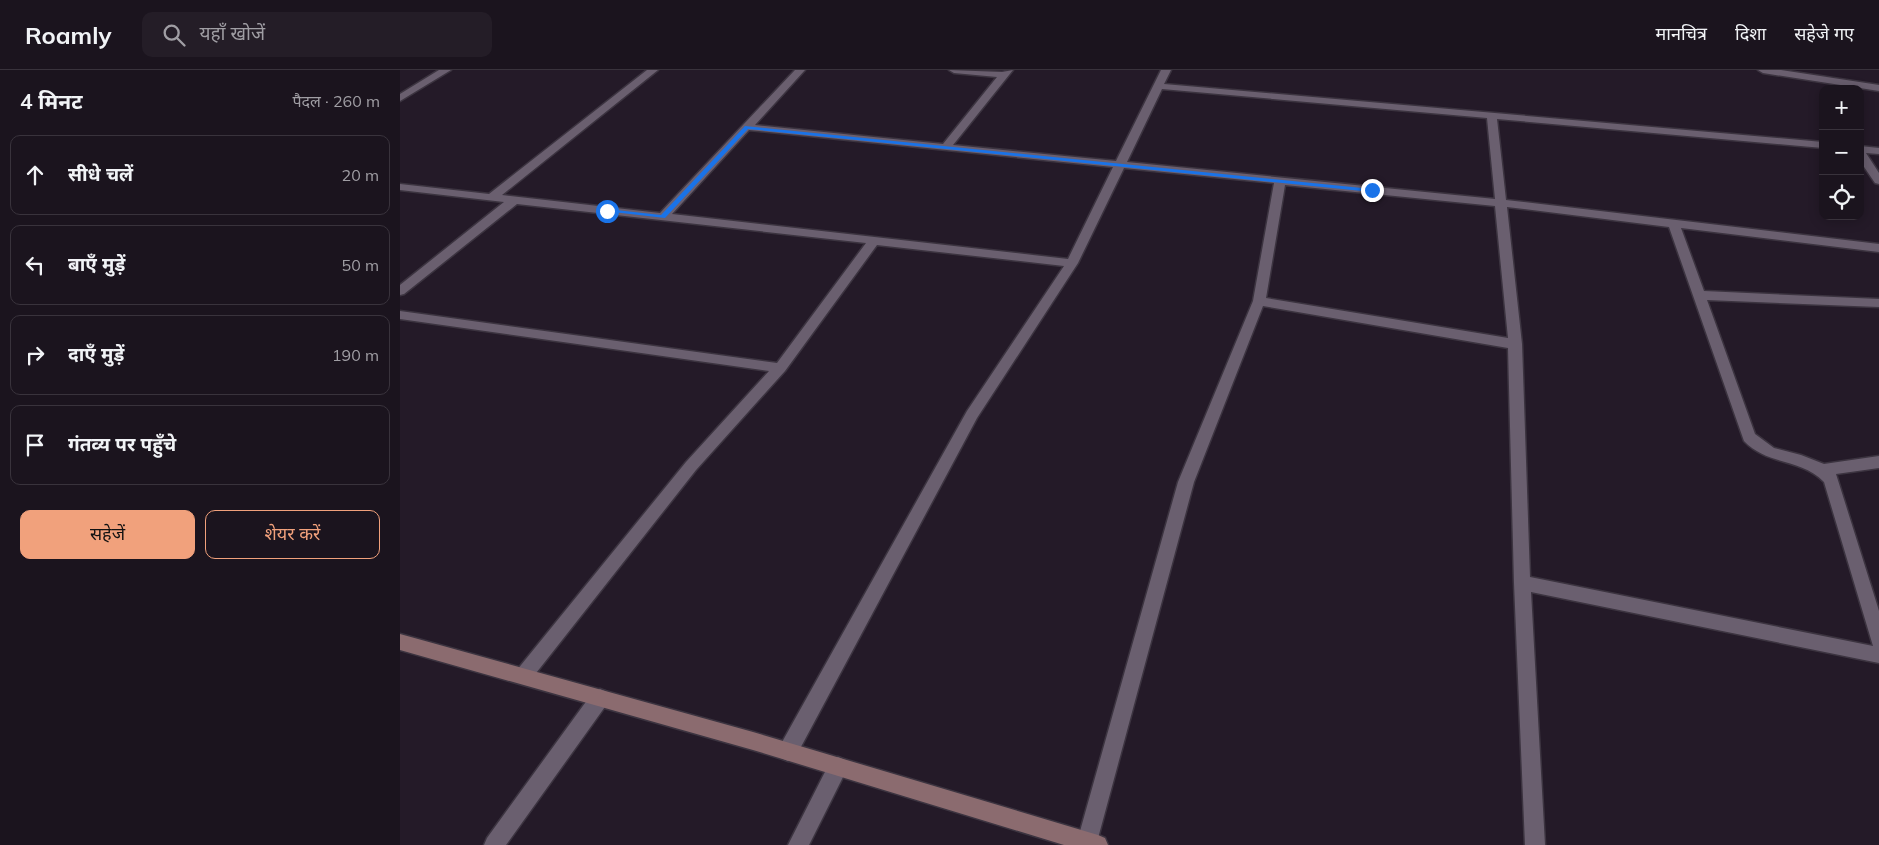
<!DOCTYPE html>
<html lang="hi">
<head>
<meta charset="utf-8">
<style>
	:root { --surface:#1b141e; --page:#241d27; --text:#f1f3f6; --muted:#a09ea4; --line:#39333c; --accent:#f1a17c }
	body { margin:0; font-family:Mulish,"Noto Sans Devanagari",sans-serif; background:var(--page); color:var(--text) }
	.controls { position:absolute; right:15px; top:15px; display:grid; overflow:hidden; border-radius:10px; box-shadow:0 2px 12px #0003 }
	.controls button { width:45px; height:45px; display:grid; place-items:center; padding:0; border:0; border-bottom:1px solid var(--line); background:var(--surface); color:var(--text); font:25px sans-serif }
	.stop { position:absolute; width:15px; height:15px; margin:-11px; border:4px solid #1a73e8; border-radius:50%; background:#fff }
	.stop.end { background:#1a73e8; border-color:#fff; box-shadow:0 1px 5px #0008 }
	.list { margin:0; padding:0; list-style:none }
	h2 { display:flex; justify-content:space-between; align-items:center; height:65px; margin:0; padding:0 20px; font-size:21px }
	h2 small { font-size:16px; font-weight:400; color:var(--muted) }
	.list li { display:grid; grid-template-columns:32px 1fr auto; gap:15px; align-items:center; box-sizing:border-box; height:80px; margin:0 10px 10px; padding:0 10px; border:1px solid var(--line); border-radius:10px }
	.list b { display:block; font-size:19px; white-space:nowrap }
	.list em { font-size:16px; font-style:normal; color:var(--muted) }
	.actions { display:flex; gap:10px; padding:15px 20px }
	.actions a { flex:1; padding:11px 0; border:1px solid var(--accent); border-radius:10px; text-align:center; font-size:18px; color:var(--accent) }
	.actions .main { background:var(--accent); color:#111 }
	.icon { flex:none; width:28px; height:28px; fill:none; stroke:currentColor; stroke-width:2; stroke-linecap:round; stroke-linejoin:round }
	.map { position:relative; flex:none; width:1479px; height:775px; overflow:hidden }
	header { display:flex; align-items:center; gap:30px; box-sizing:border-box; height:70px; padding:0 25px; background:var(--surface); border-bottom:1px solid var(--line) }
	header strong { font-size:24px }
	nav { display:flex; gap:28px; margin-inline-start:auto; font-size:18px }
	.search { width:350px; height:45px; background:var(--page); display:flex; align-items:center; gap:12px; box-sizing:border-box; padding:0 18px; border-radius:10px; color:var(--muted); font-size:19px }
	main { display:flex }
	aside { flex:1; background:var(--surface) }
	.map>svg:first-child { display:block }
	.lines { fill:none; stroke-linecap:round; stroke-linejoin:round }
	.street-casing { stroke:#3c3440; stroke-width:3 }
	.secondary-casing { stroke:#3c3440; stroke-width:3 }
	.street { fill:#6a5f6f; fill-rule:evenodd }
	.secondary { fill:#8b6b6f; fill-rule:evenodd }
	.route { fill:#1a73e8 }
</style>
</head>
<body>
<header>
<strong>Roamly</strong>
<div class="search"><svg class="icon" aria-label="search" viewBox="0 0 24 24"><circle cx="10" cy="10" r="6"/><path d="M15 15l6 6"/></svg>यहाँ खोजें</div>
<nav><a>मानचित्र</a><a>दिशा</a><a>सहेजे गए</a></nav>
</header>
<main>
<aside>
<h2>4 मिनट<small>पैदल · 260 m</small></h2>
<ul class="list">
<li><svg class="icon" aria-label="ahead" viewBox="0 0 24 24"><path d="M12 20V5M6 11l6-6 6 6"/></svg><div><b>सीधे चलें</b></div><em>20 m</em></li>
<li><svg class="icon" aria-label="left" viewBox="0 0 24 24"><path d="M17 20v-9H6M10 6l-5 5 5 5"/></svg><div><b>बाएँ मुड़ें</b></div><em>50 m</em></li>
<li><svg class="icon" aria-label="right" viewBox="0 0 24 24"><path d="M7 20v-9h11M14 6l5 5-5 5"/></svg><div><b>दाएँ मुड़ें</b></div><em>190 m</em></li>
<li><svg class="icon" aria-label="arrive" viewBox="0 0 24 24"><path d="M6 21V4h12l-3 4 3 4H6"/></svg><div><b>गंतव्य पर पहुँचे</b></div></li>
</ul>
<div class="actions"><a class="main">सहेजें</a><a>शेयर करें</a></div>
</aside>
<div class="map">
<svg width="1479" height="775" viewBox="0 0 1479 775">
	<rect width="100%" height="100%" fill="#241a28"/>
	<g class="lines">
		<g class="street-casing">
			<path id="street" d="M39,0H51L0,31V24Z
				M247,0H258L102,125L260,143L395,0H405L355,55L543,74L597,7L554,3L549,0L602,2L613,0L553,75L716,91L761,0H771L764,14L1423,72V78L1097,49L1106,130L1479,174V182L1281,158L1304,221L1479,229V237L1307,230L1355,364L1374,378L1401,385L1424,394L1479,386V398L1436,404L1479,541V593L1131,522L1145,775H1125L1114,513L1108,278L863,236L794,412L697,772L696,775H678L677,772L778,412L853,231L874,113L724,98L678,193L577,348L395,688L388,691L381,688L378,681L381,674L567,341L664,196L477,175L385,301L296,400L129,612L123,614L117,612L114,606L117,600L286,392L369,301L0,249V241L377,293L466,173L117,134L4,224L0,225V215L104,132L0,120V114L89,124ZM762,19L1087,48L1095,129L727,92ZM349,60L713,97L668,189L272,144ZM885,115L1095,136L1108,268L866,228ZM1107,137L1269,157L1344,371C1368,396 1401,388 1424,412L1473,576L1130,507L1122,274Z
				M1358,0H1381L1479,15V21L1363,3Z
				M1460,76L1479,78V84L1466,83L1479,103V114L1475,113L1460,91Z
				M200,619L207,622L209,628L207,634L106,775H84L87,768L193,622Z
				M438,687L445,690L448,697L409,775H388L431,690Z"/>
		</g>
		<g class="secondary-casing">
			<path id="secondary" d="M0,564L353,662L698,765L705,768L708,775H664L353,680L0,580Z"/>
		</g>
		<use href="#street" class="street"/>
		<use href="#secondary" class="secondary"/>
	</g>
	<path class="route" d="M345,56L972,119L975,120L972,122L348,59L265,148L204,141L207,139L261,145Z"/>
</svg>
<div class="controls">
<button>+</button>
<button>−</button>
<button><svg class="icon" aria-label="locate" viewBox="0 0 24 24"><circle cx="12" cy="12" r="6"/><path d="M12 2v4M12 18v4M2 12h4M18 12h4"/></svg></button>
</div>
<div class="stop" style="left:207px;top:141px"></div>
<div class="stop end" style="left:972px;top:120px"></div>
</div>
</main>
</body>
</html>
